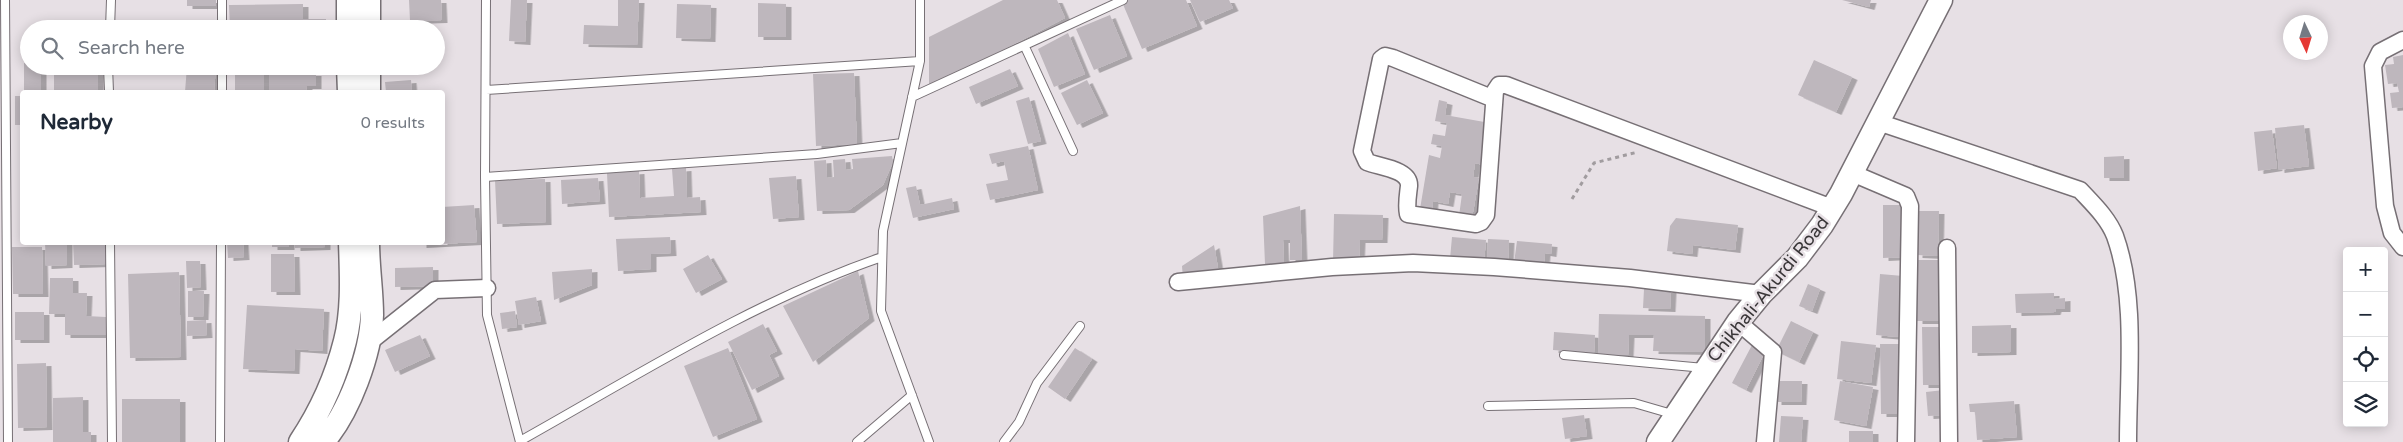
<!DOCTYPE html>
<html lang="en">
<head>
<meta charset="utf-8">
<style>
	:root { --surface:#fff; --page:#f6f6f7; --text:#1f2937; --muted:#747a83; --line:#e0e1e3 }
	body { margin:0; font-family:"Varela Round",sans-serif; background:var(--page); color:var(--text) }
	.controls { position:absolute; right:15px; bottom:15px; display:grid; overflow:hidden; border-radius:5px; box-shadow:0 2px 12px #0003 }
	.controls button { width:45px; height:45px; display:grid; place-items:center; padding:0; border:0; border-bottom:1px solid var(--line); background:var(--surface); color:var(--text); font:25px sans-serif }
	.compass { position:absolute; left:2283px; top:15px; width:45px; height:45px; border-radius:50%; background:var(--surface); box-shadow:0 2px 12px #0003; rotate:176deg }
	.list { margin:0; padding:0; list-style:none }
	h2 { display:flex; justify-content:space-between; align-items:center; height:65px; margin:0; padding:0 20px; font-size:21px }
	h2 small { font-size:16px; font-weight:400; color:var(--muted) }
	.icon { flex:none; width:28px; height:28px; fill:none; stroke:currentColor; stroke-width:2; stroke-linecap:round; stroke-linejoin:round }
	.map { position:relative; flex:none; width:2403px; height:442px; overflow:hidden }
	.search { position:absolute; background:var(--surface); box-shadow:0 2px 12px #0003; left:20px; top:20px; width:425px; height:55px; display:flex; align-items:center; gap:12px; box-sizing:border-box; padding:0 18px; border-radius:28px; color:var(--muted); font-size:19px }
	.panel { position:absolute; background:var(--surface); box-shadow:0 2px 12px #0003; left:20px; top:90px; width:425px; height:155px; border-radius:5px }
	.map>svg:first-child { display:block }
	.building { fill:#beb7bd; filter:url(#shadow) }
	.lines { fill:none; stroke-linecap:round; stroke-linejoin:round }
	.lane-casing { stroke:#777075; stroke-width:10 }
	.street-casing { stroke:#777075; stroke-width:19 }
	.secondary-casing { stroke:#777075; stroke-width:25 }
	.path { stroke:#a19c9f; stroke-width:3; stroke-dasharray:4 4; stroke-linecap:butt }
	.lane { stroke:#fff; stroke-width:8 }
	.street { stroke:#fff; stroke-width:16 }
	.secondary { stroke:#fff; stroke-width:22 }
	.labels { text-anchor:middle; stroke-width:5; stroke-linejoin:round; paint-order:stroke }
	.street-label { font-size:18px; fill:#3a3739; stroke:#e7e0e5 }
</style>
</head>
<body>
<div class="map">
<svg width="2403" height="442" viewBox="0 0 2403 442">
	<defs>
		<filter id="shadow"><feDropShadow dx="5.5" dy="3" stdDeviation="0" flood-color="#0004"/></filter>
	</defs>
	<rect width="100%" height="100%" fill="#e7e0e5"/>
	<path class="building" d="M187,0H216V6H187Z
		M409,0H441L442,20L410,21Z
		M511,0H527L525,42L509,41Z
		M618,0H639L637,45L583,44L584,25L618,26Z
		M1003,0H1057L1065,18L952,76L929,84V37Z
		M1126,0H1186L1197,26L1142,49L1122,2Z
		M1190,0H1229L1233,8L1200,22Z
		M1842,0H1871L1869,7Z
		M758,3L786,4V37H758Z
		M303,4V19H326V29H230L229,5Z
		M677,4L711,5L710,39L676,38Z
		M1110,15L1127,56L1094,70L1076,29Z
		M1068,33L1085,74L1054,87L1038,49Z
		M2403,55V107L2392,108L2390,93L2399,92L2397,83L2388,84L2385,65L2394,64L2393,57Z
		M1814,60L1852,77L1836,112L1798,95Z
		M24,63H29V66H41V92H24Z
		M54,66H98V92H54Z
		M187,66H216L214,92H185Z
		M1010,69L1018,86L976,104L969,87Z
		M235,71H264V92H235Z
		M269,73H316V86H307L306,92H269Z
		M854,73L857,144L816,146L813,74Z
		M411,80L412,92H386L385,82Z
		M1087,80L1103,113L1077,125L1061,93Z
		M15,96H22V125H15Z
		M1029,97L1041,141L1028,144L1016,101Z
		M1439,100L1447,102L1445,115L1490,123L1483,165L1475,163L1473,177L1479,178L1472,218L1459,216L1462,194L1450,192L1448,204L1433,201L1432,211L1420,209L1429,155L1440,158L1442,146L1431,144L1433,134L1445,136L1447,123L1435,121Z
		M2304,125L2309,166L2279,170L2275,128Z
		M2272,130L2277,168L2258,171L2254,132Z
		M1028,146L1038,190L990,200L986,184L1008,180L1004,161L992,164L989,154Z
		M892,156L893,162L883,185L849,210L817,211L814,161L826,160L827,178L834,177L833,160L845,159L846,170L853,169L852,159Z
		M2124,156V178H2104V157Z
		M686,168L687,198L700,197L701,212L609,217L607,173L639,171L640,198L674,196L672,169Z
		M796,176L799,217L773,219L769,178Z
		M598,178L600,201L562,204L561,180Z
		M545,179L546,222L497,224L495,180Z
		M916,186L920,205L952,198L954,209L913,218L906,188Z
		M474,205L477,242L421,245V242H442V207Z
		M1883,205H1902L1903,257L1883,258Z
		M1300,206L1302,260H1290V240H1283L1284,264H1265L1263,216Z
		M1918,211H1939L1938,256L1917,255Z
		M1334,214L1383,215L1382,240H1360L1359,263H1333Z
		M1676,218L1738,225L1735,250L1693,245L1692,254L1667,251L1670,226Z
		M670,237L671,253L651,254V269L618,271L616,239Z
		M1452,237L1486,240L1484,262L1450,259Z
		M1488,239L1509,240L1508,263L1487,262Z
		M1517,241L1552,244L1551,254L1545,253L1544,266L1514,263Z
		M45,242H67V265L46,266Z
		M73,242H105L106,264L74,265Z
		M227,242H243L244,257L228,258Z
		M272,242H289V247H272Z
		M295,242H325V247L295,248Z
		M1214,245L1219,274L1183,279L1182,266Z
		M12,247H42L43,294H13Z
		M271,254H294L295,292H271Z
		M708,255L722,279L696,293L683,269Z
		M1916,260H1942L1944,321H1917Z
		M186,261H200L201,287L187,288Z
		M433,267V286L395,287V268Z
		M592,269V285L554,300L552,272Z
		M858,271L869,318L813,362L783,306Z
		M179,272L181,357L130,358L128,274Z
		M1880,274L1903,276L1899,337L1876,335Z
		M50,278H73V293H87L86,316L106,317V335H65V314H49Z
		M1808,284L1820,289L1812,311L1799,306Z
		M1644,289L1671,290L1670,309L1643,308Z
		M188,291H204L203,317H188Z
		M2054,293V299L2065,298V309H2056L2055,312L2016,313L2015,294Z
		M536,297L541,321L519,325L515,301Z
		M247,305L324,309L322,351L295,349L294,371L243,369Z
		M515,311L517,327L502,329L500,313Z
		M15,312H44V340H15Z
		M1599,314L1705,316V352L1653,351L1654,335H1629L1628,355H1598Z
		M206,320L207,335L187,336V321Z
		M1791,321L1813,332L1799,362L1776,351Z
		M763,324L777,351L769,355L779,376L752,390L728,342Z
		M2011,325V352L1972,353V326Z
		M1922,327H1943L1944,385H1923Z
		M1554,332L1595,335L1594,353L1553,350Z
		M420,335L430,356L395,372L385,350Z
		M1841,341L1876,345L1871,383L1837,379Z
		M1880,344H1903V414H1881Z
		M1752,345L1765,352L1746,390L1732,383Z
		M728,348L757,419L713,437L684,366Z
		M1075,348L1092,359L1065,399L1048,387Z
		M46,363L47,427L18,428L17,364Z
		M1776,381H1802L1801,402H1776Z
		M1840,381L1873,387L1866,426L1834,420Z
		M1944,390L1946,415L1928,416L1926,392Z
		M83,397V432H91V442H53V398Z
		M122,399H180V442H122Z
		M2014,401L2017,437L1977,440L1975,412H1970L1969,404Z
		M1584,415L1587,436L1565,439L1562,418Z
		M1781,416L1803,417L1801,442H1779Z
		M1849,431H1873V442H1849Z"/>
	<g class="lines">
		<g class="lane-casing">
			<path id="lane" d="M5,0L8,442
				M486,0L485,177L487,315L520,442
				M920,0V61L883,231L881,311L929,442
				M110,29L111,0
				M222,29V0
				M1025,47L1073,151
				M108,66L109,92
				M486,90L920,61
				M222,92V66
				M912,97L1123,0
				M485,177L817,154L902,143
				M110,242L112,442
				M1564,355L1704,368
				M1488,406L1634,403L1672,414
				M520,441C638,375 754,301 882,257
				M220,442L221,242
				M857,442L912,395
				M1004,442L1019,422L1037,383L1080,326"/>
		</g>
		<g class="street-casing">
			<path id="street" d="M2403,40L2380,52L2373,66L2385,206L2392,233L2403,247
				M1494,99L1393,58L1385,56L1381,59L1362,151L1367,162C1379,167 1410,169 1409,186C1408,195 1406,205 1408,214L1476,224L1481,222L1486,215L1495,91L1499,85H1506L1832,208
				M1878,122L2080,190C2093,204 2108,218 2115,236C2137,297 2128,377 2128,442
				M1852,173L1906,196L1910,206L1906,442
				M1947,248L1949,442
				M1178,282L1332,267L1413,263L1494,267L1630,278L1761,294
				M1738,322L1773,352L1765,442
				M367,344L435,290L487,288"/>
		</g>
		<g class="secondary-casing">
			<path id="secondary" d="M348,0V29
				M369,29V0
				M348,66L349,92
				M369,92V66
				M300,442C320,412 336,377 345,341C353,310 351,275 350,242
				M323,442C349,413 371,353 372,315C372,291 368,267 368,242
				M1658,442L1738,322L1761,294L1797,258L1822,225L1841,194L1941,0"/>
		</g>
		<path class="path" d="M1572,199L1594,163L1638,152"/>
		<use href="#lane" class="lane"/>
		<use href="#street" class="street"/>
		<use href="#secondary" class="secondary"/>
	</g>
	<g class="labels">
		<g class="street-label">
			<text transform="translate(1768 289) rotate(-51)" y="6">Chikhali-Akurdi Road</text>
		</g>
	</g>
</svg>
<div class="controls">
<button>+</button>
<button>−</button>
<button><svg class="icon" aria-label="locate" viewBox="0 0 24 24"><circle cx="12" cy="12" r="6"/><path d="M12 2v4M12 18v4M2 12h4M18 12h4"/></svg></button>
<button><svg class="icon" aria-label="layers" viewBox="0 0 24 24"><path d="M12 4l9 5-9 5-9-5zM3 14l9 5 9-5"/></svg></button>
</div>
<svg class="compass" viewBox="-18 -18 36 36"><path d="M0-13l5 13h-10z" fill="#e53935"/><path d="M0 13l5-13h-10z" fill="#747a83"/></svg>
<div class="search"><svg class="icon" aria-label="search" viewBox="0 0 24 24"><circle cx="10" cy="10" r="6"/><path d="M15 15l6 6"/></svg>Search here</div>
<section class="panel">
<h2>Nearby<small>0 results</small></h2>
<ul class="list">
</ul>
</section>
</div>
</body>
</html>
